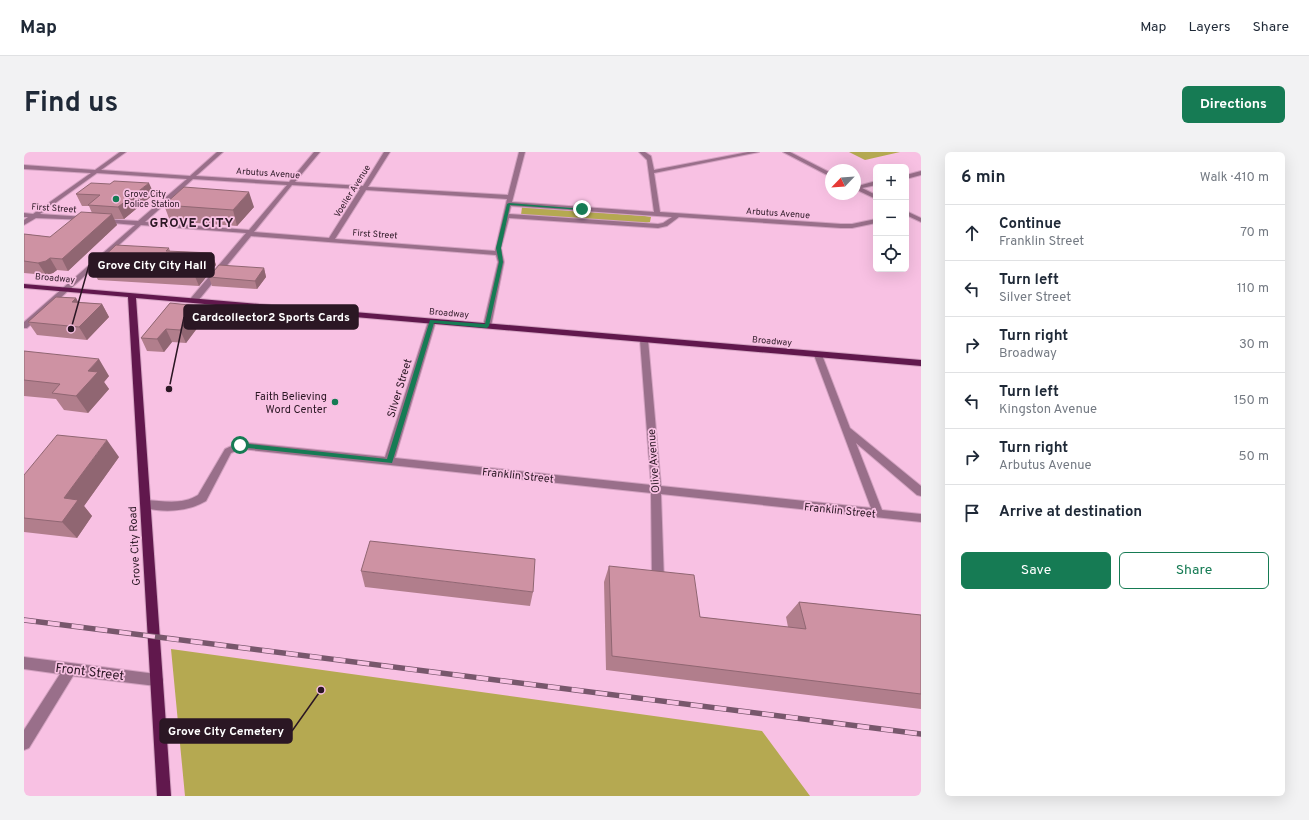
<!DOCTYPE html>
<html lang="en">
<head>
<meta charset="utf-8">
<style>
	:root { --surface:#fff; --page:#f2f2f3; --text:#1f2937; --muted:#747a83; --line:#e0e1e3; --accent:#167b54 }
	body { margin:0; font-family:Overpass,sans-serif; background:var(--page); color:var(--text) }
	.controls { position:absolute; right:12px; top:12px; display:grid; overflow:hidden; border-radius:6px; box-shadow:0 4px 16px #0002 }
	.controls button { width:36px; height:36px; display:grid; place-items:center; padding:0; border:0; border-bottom:1px solid var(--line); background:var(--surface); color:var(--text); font:20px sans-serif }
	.compass { position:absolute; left:801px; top:12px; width:36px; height:36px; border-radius:50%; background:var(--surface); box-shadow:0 4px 16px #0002; rotate:245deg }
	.stop { position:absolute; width:12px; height:12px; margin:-9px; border:3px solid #167b54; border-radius:50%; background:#fff }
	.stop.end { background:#167b54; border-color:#fff; box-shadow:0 1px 4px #0008 }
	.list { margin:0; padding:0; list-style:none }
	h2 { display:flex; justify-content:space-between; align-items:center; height:52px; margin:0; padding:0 16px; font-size:17px }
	h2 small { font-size:13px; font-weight:400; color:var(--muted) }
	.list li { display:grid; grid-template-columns:26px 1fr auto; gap:12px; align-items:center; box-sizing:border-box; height:56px; padding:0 16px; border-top:1px solid var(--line) }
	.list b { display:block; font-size:15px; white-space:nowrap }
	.list p { margin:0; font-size:13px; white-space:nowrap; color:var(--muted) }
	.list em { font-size:13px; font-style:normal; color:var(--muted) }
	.actions { display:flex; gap:8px; padding:12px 16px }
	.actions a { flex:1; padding:9px 0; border:1px solid var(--accent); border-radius:6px; text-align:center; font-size:14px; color:var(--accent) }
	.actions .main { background:var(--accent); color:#fff }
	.icon { flex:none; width:22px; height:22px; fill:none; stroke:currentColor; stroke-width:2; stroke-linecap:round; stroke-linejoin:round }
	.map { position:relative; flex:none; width:897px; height:644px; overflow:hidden; border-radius:6px }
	header { display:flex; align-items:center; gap:24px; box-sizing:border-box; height:56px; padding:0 20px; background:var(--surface); border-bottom:1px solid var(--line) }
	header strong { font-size:19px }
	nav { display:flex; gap:22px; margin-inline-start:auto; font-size:14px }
	.intro { display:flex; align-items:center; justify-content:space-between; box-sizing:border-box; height:96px; padding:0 24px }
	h1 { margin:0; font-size:28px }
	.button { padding:10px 18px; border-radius:6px; background:var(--accent); color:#fff; font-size:14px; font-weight:700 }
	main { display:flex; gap:24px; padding:0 24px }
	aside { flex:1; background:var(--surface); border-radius:6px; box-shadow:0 4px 16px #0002 }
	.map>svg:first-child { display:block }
	.green { fill:#b5a951 }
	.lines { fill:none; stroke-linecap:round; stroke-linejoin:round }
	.minor-casing { stroke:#d3a2c1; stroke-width:2 }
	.major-casing { stroke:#d3a2c1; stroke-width:2 }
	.minor { fill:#996f8a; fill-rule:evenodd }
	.major { fill:#61184d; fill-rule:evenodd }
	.rail-casing { stroke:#78576c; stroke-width:5.5 }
	.rail { stroke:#f8c1e3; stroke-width:4; stroke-dasharray:12; stroke-linecap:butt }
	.wall { fill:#b17e8c }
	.shaded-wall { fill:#906672 }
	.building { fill:#ce92a3; stroke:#906672 }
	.route { fill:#167b54 }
	.poi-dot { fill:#167b54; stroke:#f8c1e3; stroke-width:1.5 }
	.labels { text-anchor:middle; stroke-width:3.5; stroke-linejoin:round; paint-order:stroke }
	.far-street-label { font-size:9px; fill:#2b1724; stroke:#f8c1e3 }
	.far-poi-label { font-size:9px; fill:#2b1724; stroke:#f8c1e3; text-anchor:start }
	.street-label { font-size:11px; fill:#2b1724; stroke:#f8c1e3 }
	.poi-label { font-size:11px; fill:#2b1724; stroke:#f8c1e3; text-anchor:end }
	.far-district-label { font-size:13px; font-weight:bold; letter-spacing:1px; fill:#2b1724; stroke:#f8c1e3 }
	.near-street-label { font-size:13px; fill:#2b1724; stroke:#f8c1e3 }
	.leader { fill:none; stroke:#2b1724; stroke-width:1.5 }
	.callout-dot { fill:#2b1724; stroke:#f8c1e3; stroke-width:1.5 }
	.callout { fill:#2b1724; stroke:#2b1724; stroke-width:1.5 }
	.callout-label { font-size:12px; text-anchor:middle; font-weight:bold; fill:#fff }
</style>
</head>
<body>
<header>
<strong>Map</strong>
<nav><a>Map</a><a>Layers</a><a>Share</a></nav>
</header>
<div class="intro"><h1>Find us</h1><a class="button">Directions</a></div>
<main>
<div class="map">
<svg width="897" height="644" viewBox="0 0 897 644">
	<rect width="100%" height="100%" fill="#f8c1e3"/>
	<path class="green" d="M825,0H876L841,8Z
		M498,55L621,64L627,65L626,70L618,72L497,63Z
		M147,497L738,579L786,644H161Z"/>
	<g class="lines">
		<g class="minor-casing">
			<path id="minor" d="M96,0H102L77,18L166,24L193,0H199L172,24L265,30L290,0H296L271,30L339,34L360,0H366L344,35L484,43L495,0H501L488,50L630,60L623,8L615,0H621L627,4L630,18L724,0H735L630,21L636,60L817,72H828L852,67V71L828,76H817L655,65L643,74L634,76L485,66L477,96L480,110L467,174L463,176L459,174L474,110L472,103L227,84L173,150H167V146L222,81L117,73L3,176H0V170L111,73L77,70L74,68L75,67L114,69L163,27L73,21L16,62L62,65L64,66V68L12,66L0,73V68L4,65H0V61L9,62L67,21L0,17V13L71,18ZM169,27L263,33L225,78L121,70ZM268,33L336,37L305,86L230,80ZM342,38L483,47L471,99L311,87ZM487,54L633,64L648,65L639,71L634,72L485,62Z
				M759,0H766L807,21V25Z
				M897,19V23L882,27V23Z
				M852,29V33L838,36L852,43V47L831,37V33L834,34Z
				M882,59L897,66V70L882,63Z
				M405,167H408L412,169L371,306L627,333L616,188L620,186L624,188L637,334L847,356L790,203L794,200L798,203L826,276L897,334V344L893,343L832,291L858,358L897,362V370L637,342L640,429L638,433L634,434L630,433L628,429L627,341L217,297L207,301L182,349C164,360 138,361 118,355L117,352L118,349L122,348C140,349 158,353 174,343L201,297L216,290L361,305Z
				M0,505L132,522L137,523L139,528L137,533L132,534L49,524L5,596L0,598V578L36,522L0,517Z"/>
		</g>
		<g class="major-casing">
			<path id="major" d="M0,132L897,208V214L112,146L147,644H133L104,145L0,136Z"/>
		</g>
		<use href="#minor" class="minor"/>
		<use href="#major" class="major"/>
		<g class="rail-casing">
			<path id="rail" d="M0,468L897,582"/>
		</g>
		<use href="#rail" class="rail"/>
	</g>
	<path class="wall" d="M52,42H130L100,67H90L93,73L44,119L33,118L29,121L22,123L0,121V82L26,85L68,61L65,54H58Z
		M140,53L230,55L213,74L146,69Z
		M145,96L146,99L188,101L192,113L175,134L74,128L68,116Z
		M240,116L242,125L233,137L188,134L185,125Z
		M52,146L54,150L78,152L85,165L63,188L13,183L4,170Z
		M146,151L180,167L162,191L148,190L140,200L123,199L117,186Z
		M0,199L85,224L80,230L85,237L64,261L40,258L32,247L0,244Z
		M95,305L60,354L68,364L53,386L0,380V323Z
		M585,414L676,465L764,475L762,465L775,450L897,463V557L582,518L580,430Z
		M337,419L509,440L506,454L341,435Z"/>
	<path class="shaded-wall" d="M125,31L130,42L100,67L94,55Z
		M225,40L230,55L213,74L209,58Z
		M88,62L93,73L44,119L38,107Z
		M188,101L192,113L175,134L170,122Z
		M26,106L33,118L29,121L22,123L14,111Z
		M240,116L242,125L233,137L231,129Z
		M52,146L59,159L48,150Z
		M78,152L85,165L63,188L55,175Z
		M175,154L180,167L162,191L156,178Z
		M142,177L148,190L140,200L133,187Z
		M75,207L85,224L80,230L85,237L64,261L52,244L64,219Z
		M83,288L95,305L60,354L68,364L53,386L38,370L40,346Z"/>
	<path class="building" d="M90,29L125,31L94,55L64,53L76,43L52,42L67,31L86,32Z
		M160,35L225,40L209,58L140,53Z
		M57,60L88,62L38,107L26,106L22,109L14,111L0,109V82L26,85Z
		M92,93L145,96L142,99L188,101L170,122L68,116Z
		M195,113L240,116L231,129L185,125Z
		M32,145L52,146L48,150L78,152L55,175L4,170Z
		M146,151L175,154L156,178L142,177L133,187L117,186Z
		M0,199L75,207L64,219L74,220L52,244L28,241L36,232L0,228Z
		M33,283L83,288L40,346L54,348L38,370L0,366V323Z
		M346,389L511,407L509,440L337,419Z
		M585,414L670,423L676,465L782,477L775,450L897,463V542L588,504Z"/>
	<path class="route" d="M485,51L560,57L558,58L486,53L477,96L479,110L465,174L463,176L410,171L368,311L214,295V292L216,291L363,307L406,168L461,172L475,110L472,96L483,52Z"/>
	<g class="poi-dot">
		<circle cx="92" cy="47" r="4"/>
		<circle cx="311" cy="250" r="4"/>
	</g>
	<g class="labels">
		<g class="far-street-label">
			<text transform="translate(244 21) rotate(4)" y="3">Arbutus Avenue</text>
			<text transform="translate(328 39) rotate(-58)" y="3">Voeller Avenue</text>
			<text transform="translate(30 56) rotate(4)" y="3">First Street</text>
			<text transform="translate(754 61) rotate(4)" y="3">Arbutus Avenue</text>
			<text transform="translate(351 82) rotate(4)" y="3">First Street</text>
			<text transform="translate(31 126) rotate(5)" y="3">Broadway</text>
			<text transform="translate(425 161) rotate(5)" y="3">Broadway</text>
			<text transform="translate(748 189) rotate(5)" y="3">Broadway</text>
		</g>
		<g class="far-poi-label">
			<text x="100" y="45">Grove City<tspan x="100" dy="10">Police Station</tspan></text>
		</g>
		<g class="street-label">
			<text transform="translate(375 236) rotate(-73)" y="4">Silver Street</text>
			<text transform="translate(629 309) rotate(-94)" y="4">Olive Avenue</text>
			<text transform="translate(494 323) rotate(6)" y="4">Franklin Street</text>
			<text transform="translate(816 358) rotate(6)" y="4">Franklin Street</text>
			<text transform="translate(110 394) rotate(-93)" y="4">Grove City Road</text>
		</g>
		<g class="poi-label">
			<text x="303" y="248">Faith Believing<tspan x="303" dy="13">Word Center</tspan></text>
		</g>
		<g class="far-district-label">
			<text x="168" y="75">GROVE CITY</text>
		</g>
		<g class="near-street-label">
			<text transform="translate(66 519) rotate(7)" y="5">Front Street</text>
		</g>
	</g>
	<path class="leader" d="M47 177L65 113M145 237L160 165M297 538L268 579"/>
	<g class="callout-dot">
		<circle cx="47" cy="177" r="4"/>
		<circle cx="145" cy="237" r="4"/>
		<circle cx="297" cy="538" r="4"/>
	</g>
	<g class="callout">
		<rect x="65" y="101" width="125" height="24" rx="4"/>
		<rect x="160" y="153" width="174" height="24" rx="4"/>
		<rect x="136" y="567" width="132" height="24" rx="4"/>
	</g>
	<g class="callout-label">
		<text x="128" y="117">Grove City City Hall</text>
		<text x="247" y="169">Cardcollector2 Sports Cards</text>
		<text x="202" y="583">Grove City Cemetery</text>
	</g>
</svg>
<div class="controls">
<button>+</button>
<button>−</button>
<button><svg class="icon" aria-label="locate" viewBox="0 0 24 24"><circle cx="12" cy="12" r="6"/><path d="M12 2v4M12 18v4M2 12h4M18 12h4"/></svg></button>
</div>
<svg class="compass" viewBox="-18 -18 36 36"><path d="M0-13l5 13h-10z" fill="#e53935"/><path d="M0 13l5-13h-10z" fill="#747a83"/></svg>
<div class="stop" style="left:216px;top:293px"></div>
<div class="stop end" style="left:558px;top:57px"></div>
</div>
<aside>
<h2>6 min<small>Walk · 410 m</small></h2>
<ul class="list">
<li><svg class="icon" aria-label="ahead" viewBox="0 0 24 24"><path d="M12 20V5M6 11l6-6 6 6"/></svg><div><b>Continue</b><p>Franklin Street</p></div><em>70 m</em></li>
<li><svg class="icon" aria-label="left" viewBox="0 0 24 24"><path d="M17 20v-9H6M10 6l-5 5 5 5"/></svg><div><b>Turn left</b><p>Silver Street</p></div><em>110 m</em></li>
<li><svg class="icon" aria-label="right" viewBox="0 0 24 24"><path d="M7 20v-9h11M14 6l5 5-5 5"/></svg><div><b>Turn right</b><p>Broadway</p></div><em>30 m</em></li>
<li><svg class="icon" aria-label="left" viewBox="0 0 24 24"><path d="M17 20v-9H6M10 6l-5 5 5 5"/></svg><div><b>Turn left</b><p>Kingston Avenue</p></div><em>150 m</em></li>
<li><svg class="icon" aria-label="right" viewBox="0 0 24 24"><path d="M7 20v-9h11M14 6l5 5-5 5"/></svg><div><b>Turn right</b><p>Arbutus Avenue</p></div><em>50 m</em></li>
<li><svg class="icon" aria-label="arrive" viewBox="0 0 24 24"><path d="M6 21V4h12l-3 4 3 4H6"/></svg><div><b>Arrive at destination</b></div></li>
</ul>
<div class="actions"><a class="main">Save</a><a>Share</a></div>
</aside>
</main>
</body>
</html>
